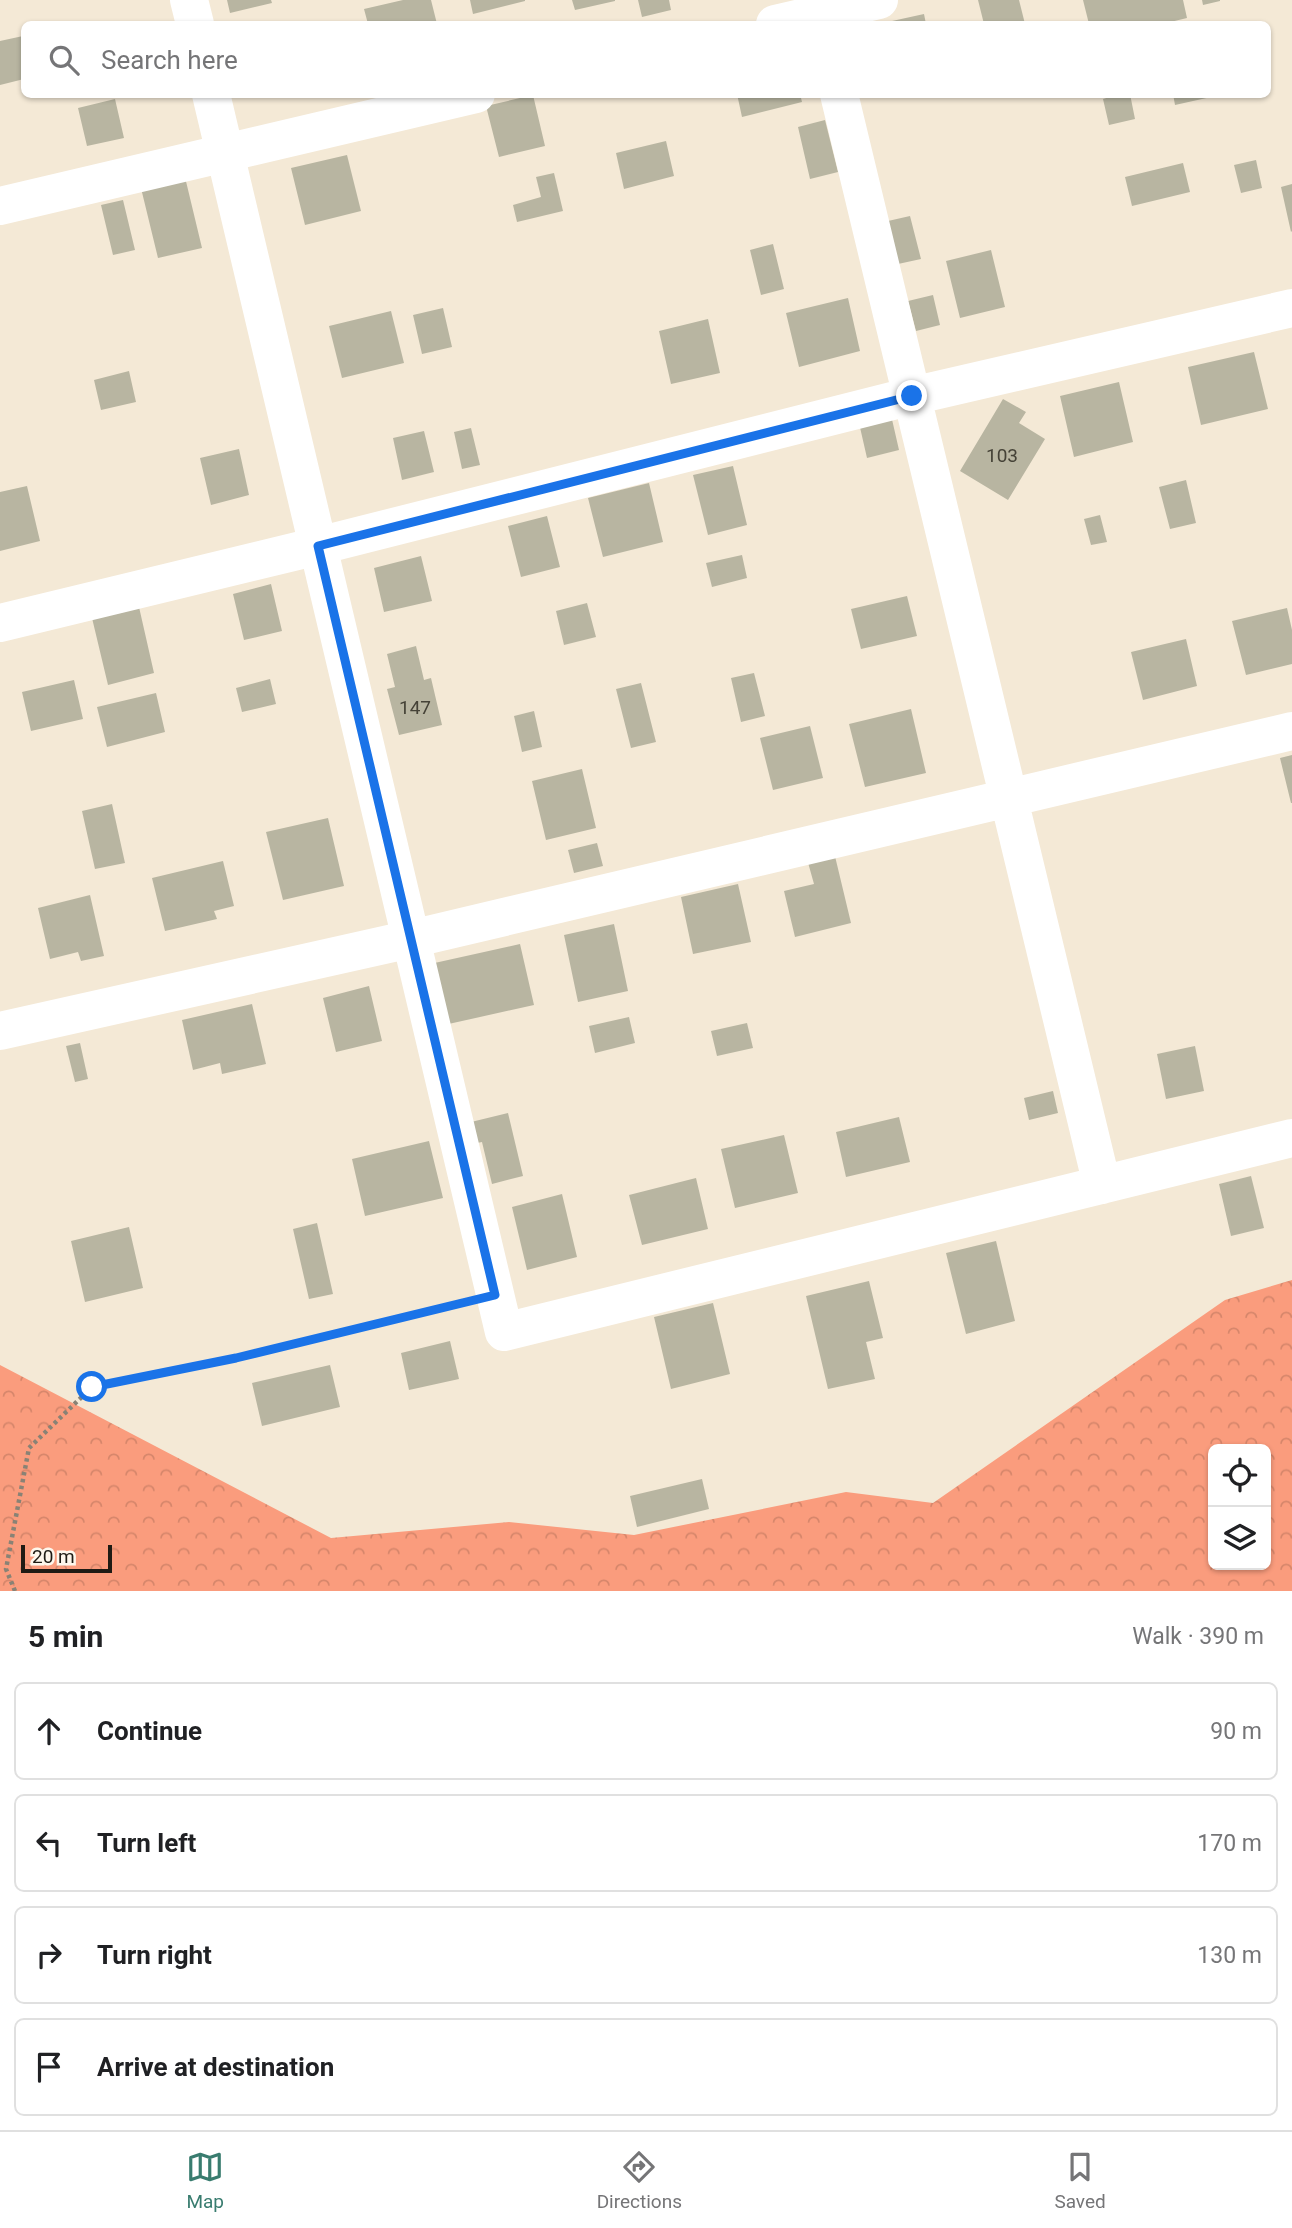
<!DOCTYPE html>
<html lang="en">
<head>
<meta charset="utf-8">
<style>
	:root { --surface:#fff; --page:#f6f6f6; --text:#202124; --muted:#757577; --line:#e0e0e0; --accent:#397c6f }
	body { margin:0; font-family:Roboto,sans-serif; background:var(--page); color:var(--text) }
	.controls { position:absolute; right:21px; bottom:21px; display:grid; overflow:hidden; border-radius:10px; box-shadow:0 2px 5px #0004 }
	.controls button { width:63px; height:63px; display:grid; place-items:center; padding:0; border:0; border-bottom:2px solid var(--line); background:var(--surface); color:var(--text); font:35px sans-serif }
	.scale { position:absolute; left:21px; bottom:18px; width:91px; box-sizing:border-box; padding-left:7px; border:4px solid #1f1b14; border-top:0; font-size:19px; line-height:24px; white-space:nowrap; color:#1f1b14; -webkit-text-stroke:5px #fef7ec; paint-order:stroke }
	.stop { position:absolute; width:21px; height:21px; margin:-16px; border:5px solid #1a73e8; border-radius:50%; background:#fff }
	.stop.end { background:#1a73e8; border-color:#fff; box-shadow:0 2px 7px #0008 }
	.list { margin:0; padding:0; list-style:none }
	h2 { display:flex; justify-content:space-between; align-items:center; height:91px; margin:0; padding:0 28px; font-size:30px }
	h2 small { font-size:23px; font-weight:400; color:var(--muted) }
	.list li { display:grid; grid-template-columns:46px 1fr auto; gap:21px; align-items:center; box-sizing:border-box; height:98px; margin:0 14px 14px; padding:0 14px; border:2px solid var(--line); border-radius:10px }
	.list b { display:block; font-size:26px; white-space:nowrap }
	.list em { font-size:23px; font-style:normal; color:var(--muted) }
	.icon { flex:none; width:38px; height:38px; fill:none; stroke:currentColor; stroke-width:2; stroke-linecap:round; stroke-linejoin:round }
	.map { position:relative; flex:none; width:1292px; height:1591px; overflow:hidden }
	.search { position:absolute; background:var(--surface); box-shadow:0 2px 5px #0004; left:21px; right:21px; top:21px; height:77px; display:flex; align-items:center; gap:18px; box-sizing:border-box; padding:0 24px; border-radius:10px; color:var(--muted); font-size:26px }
	.sheet { height:539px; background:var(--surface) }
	nav { display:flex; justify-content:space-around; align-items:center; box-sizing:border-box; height:98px; border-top:2px solid var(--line); background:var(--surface); font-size:19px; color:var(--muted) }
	nav a { display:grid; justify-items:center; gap:4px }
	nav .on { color:var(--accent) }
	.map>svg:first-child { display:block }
	.forest { fill:url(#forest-crowns); fill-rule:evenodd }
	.building { fill:#b8b5a1 }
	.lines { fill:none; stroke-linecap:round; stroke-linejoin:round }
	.path { stroke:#898275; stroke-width:4.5; stroke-dasharray:3.5 3.5; stroke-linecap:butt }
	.minor { stroke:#fff; stroke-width:38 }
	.route { stroke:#1a73e8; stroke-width:9 }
	.labels { text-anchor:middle; stroke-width:5; stroke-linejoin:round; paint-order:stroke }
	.number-label { font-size:19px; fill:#454237 }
</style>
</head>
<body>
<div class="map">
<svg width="1292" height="1591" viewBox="0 0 1292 1591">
	<defs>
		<pattern id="forest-crowns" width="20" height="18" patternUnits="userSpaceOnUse" patternTransform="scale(1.75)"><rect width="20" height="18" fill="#fa9c7d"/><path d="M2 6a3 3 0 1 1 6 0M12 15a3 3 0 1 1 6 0" fill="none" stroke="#d6866b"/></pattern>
	</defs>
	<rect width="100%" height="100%" fill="#f4e9d6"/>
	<path class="forest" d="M1292,1280V1591H0V1365L331,1538L509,1522L634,1535L846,1492L933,1503L1225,1300ZM1213,1449H1266V1565H1213Z"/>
	<path class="building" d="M227,0H271L272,3L230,13Z
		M403,0H431L437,24H368L364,9Z
		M470,0H525V1L473,14Z
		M572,0H615V1L575,10Z
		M638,0H669L671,10L642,17Z
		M978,0H1019L1025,24H984Z
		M1083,0H1183L1187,18L1162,24H1089Z
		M1202,0H1220V1L1203,5Z
		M924,14L926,24H883V23Z
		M23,36L24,79L0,85V41Z
		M737,94H800L802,102L742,117Z
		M1120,94H1130L1135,119L1109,125L1103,99Z
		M1173,94H1210L1211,97L1175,105Z
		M533,95L545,146L499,157L486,106Z
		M115,99L124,138L87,146L78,108Z
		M825,120L838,172L810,179L798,127Z
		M666,141L674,176L624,189L616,153Z
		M347,155L361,211L305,225L291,168Z
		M1256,160L1262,188L1241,193L1234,165Z
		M1183,163L1190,192L1132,206L1125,177Z
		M184,173L202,248L158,258L140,184Z
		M554,173L563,211L517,222L513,205L541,197L536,177Z
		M1292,184V231L1291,232L1281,187Z
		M123,200L135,250L113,255L101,205Z
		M910,216L921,259L898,264L888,221Z
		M773,244L784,289L761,295L750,250Z
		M991,250L1005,307L960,318L946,261Z
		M933,295L940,325L916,331L908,301Z
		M848,298L860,351L799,367L786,313Z
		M443,308L452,347L422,354L413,315Z
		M391,311L404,363L342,378L329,326Z
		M708,319L720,373L671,384L659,331Z
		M1254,352L1268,409L1201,425L1188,367Z
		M129,371L136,402L101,410L94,380Z
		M1119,382L1133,442L1074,457L1060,396Z
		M1003,399L1026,412L1019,423L1045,439L1008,500L960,471Z
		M891,415L899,450L867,458L859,423Z
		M471,428L480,465L462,469L454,432Z
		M424,431L434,472L402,480L393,438Z
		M239,449L249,495L211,505L200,458Z
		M733,466L747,525L708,535L693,475Z
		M1186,480L1196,523L1170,529L1159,487Z
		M649,483L663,542L603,557L588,498Z
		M27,486L40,541L0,551V492Z
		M1100,515L1107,542L1091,545L1084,519Z
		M547,516L560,567L521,577L508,526Z
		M742,555L747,578L712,587L706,563Z
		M421,556L432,601L384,612L374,568Z
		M271,584L282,631L244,640L233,594Z
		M907,596L917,636L861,649L851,609Z
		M587,603L596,637L564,645L556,611Z
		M139,607L154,673L108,685L92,618Z
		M1287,608L1292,630V664L1246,675L1232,621Z
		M1186,639L1197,686L1143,700L1131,652Z
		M416,646L424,680L431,678L442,725L399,735L387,689L395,687L387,654Z
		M754,673L765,716L741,722L731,678Z
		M270,679L276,704L242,712L236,688Z
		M74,680L83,719L31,731L22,692Z
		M641,683L656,742L631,748L616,689Z
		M156,693L165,732L107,747L97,707Z
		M911,709L926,773L865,787L849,724Z
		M534,711L542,747L522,752L514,716Z
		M810,726L823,778L773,790L760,738Z
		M1292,755V803H1291L1280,758Z
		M582,769L596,828L546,840L532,781Z
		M112,804L125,863L95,869L82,811Z
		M328,818L344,886L283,900L266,832Z
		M597,843L603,866L574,873L568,850Z
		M834,852L851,923L795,937L784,891L814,884L807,859Z
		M223,861L234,906L214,911L217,919L165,931L152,878Z
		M738,884L751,942L693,954L681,897Z
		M90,895L104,956L81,961L78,952L50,959L38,908Z
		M614,924L628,991L578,1002L564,935Z
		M520,944L534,1005L444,1025L430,964Z
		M369,986L382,1041L336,1052L323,998Z
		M252,1004L266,1064L222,1074L220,1063L193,1070L182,1020Z
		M629,1017L635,1043L595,1053L589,1026Z
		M747,1023L753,1048L717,1056L711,1031Z
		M80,1043L88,1079L75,1082L66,1046Z
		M1195,1046L1204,1091L1166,1099L1157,1054Z
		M1053,1091L1058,1113L1029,1120L1024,1098Z
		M508,1113L523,1176L492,1184L482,1142L472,1144L467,1123Z
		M899,1117L910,1162L846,1177L836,1132Z
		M784,1135L798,1193L735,1208L721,1149Z
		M429,1141L443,1198L365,1216L352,1159Z
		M1251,1176L1264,1228L1231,1236L1219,1184Z
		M696,1178L708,1229L642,1245L629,1195Z
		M562,1194L577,1257L527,1270L512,1207Z
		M317,1223L333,1294L309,1299L293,1229Z
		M129,1227L143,1288L85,1302L71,1241Z
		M996,1241L1015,1321L966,1334L946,1253Z
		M869,1281L883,1338L866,1342L875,1379L828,1389L806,1296Z
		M713,1303L730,1374L671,1389L654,1317Z
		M450,1341L459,1379L409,1390L401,1353Z
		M330,1365L340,1407L262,1426L252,1383Z
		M702,1479L709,1509L637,1527L630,1496Z"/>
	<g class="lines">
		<path class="path" d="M15,1591L6,1569L29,1448L92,1387L236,1358L464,1303"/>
		<path class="minor" d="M189,0L195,24
			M775,24L879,0
			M211,94L504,1332L1292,1138
			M839,94L1102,1185
			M0,206L476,94
			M0,623L318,546L912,396L1292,308
			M0,1031L411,939L1292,731"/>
	</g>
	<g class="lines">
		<path class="route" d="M92,1387L236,1358L495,1295L318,546L912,396"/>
	</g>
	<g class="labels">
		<g class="number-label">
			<text x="1002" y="462">103</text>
			<text x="415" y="714">147</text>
		</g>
	</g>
</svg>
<div class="controls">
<button><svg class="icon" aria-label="locate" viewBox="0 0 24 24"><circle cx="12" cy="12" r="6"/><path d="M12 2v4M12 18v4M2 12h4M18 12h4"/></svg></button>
<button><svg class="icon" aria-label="layers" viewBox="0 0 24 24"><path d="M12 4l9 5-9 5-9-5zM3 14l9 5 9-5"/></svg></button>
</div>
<div class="scale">20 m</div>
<div class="stop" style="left:92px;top:1387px"></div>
<div class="stop end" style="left:912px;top:396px"></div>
<div class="search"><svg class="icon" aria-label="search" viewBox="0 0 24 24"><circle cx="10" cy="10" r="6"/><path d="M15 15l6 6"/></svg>Search here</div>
</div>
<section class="sheet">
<h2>5 min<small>Walk · 390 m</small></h2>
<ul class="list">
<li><svg class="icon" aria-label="ahead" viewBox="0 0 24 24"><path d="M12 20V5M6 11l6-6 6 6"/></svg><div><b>Continue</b></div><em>90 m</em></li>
<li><svg class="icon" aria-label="left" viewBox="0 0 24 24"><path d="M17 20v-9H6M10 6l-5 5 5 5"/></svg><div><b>Turn left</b></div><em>170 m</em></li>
<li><svg class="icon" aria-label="right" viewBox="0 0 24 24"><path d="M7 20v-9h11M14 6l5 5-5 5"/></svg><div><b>Turn right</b></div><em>130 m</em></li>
<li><svg class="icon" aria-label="arrive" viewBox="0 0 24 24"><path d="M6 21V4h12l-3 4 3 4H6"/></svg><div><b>Arrive at destination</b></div></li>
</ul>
</section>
<nav>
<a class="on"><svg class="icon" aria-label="map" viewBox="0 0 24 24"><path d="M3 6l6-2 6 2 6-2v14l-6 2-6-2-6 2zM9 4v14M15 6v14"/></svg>Map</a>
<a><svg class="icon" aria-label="directions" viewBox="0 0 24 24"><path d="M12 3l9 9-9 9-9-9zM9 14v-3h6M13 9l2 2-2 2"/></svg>Directions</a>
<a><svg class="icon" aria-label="saved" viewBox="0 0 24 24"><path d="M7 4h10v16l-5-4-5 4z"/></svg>Saved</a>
</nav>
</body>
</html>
